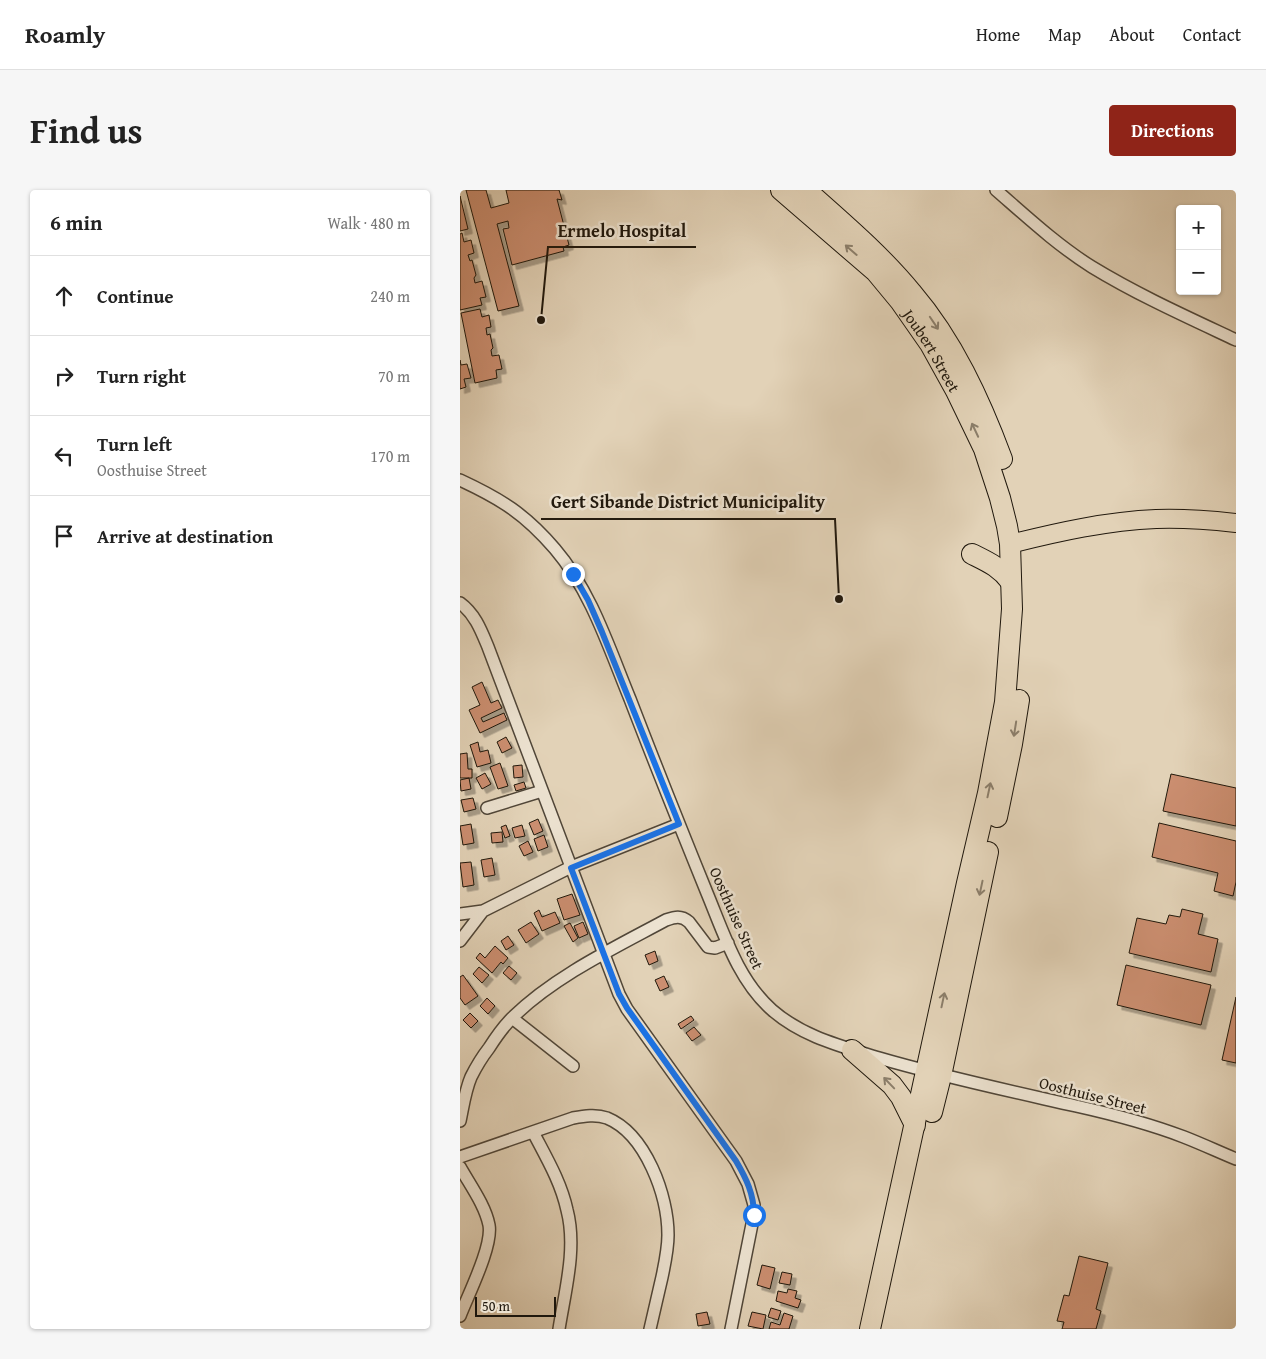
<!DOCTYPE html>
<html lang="en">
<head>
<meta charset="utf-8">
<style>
	:root { --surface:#fff; --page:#f6f6f6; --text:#222; --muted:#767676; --line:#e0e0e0; --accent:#8f2418 }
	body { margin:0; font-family:"Gentium Book Plus",serif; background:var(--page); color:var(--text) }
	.controls { position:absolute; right:15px; top:15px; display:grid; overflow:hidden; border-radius:5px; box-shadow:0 1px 4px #0004 }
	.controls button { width:45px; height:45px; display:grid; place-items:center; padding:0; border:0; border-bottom:1px solid var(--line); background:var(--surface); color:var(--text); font:25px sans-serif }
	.scale { position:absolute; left:15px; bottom:12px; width:81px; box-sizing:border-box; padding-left:5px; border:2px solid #20180d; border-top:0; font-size:14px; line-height:18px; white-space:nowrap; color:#20180d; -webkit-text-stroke:4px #ece2d0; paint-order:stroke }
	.stop { position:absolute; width:15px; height:15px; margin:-11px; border:4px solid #1a73e8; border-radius:50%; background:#fff }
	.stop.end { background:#1a73e8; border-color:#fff; box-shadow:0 1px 5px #0008 }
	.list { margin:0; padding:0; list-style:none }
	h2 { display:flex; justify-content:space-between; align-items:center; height:65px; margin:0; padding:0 20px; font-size:21px }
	h2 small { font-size:16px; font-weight:400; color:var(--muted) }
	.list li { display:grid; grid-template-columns:32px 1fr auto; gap:15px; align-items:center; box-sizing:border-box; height:80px; padding:0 20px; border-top:1px solid var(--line) }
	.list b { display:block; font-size:19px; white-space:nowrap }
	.list p { margin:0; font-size:16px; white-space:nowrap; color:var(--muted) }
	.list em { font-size:16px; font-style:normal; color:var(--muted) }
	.icon { flex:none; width:28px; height:28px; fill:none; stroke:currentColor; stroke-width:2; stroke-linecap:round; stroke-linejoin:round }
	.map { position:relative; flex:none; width:776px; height:1139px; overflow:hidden; border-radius:5px }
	header { display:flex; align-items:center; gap:30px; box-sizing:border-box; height:70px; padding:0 25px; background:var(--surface); border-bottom:1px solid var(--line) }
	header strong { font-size:24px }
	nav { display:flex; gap:28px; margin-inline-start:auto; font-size:18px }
	.intro { display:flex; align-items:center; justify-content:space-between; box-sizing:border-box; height:120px; padding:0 30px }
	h1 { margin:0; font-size:35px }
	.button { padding:12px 22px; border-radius:5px; background:var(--accent); color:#fff; font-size:18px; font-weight:700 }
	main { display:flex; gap:30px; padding:0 30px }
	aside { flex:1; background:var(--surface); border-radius:5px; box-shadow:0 1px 4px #0004 }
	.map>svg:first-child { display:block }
	.building { fill:#cb8e6f; stroke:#20180d; filter:url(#shadow) }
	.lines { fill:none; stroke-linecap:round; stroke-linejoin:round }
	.street-casing { stroke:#504638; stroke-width:14 }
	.primary-casing { stroke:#20180d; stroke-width:20 }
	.highway-casing { stroke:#20180d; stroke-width:22 }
	.street { stroke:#ece2d0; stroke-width:11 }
	.primary { stroke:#e2d2b7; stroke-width:18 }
	.highway { stroke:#e2d2b7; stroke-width:20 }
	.oneway { stroke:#8b7e6a }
	.route { stroke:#1a73e8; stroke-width:6 }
	.labels { text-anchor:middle; stroke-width:5; stroke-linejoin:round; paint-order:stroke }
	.street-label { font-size:16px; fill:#20180d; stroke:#ece2d0 }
	.leader { fill:none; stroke:#20180d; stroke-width:2 }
	.callout-dot { fill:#20180d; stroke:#ece2d0; stroke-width:2 }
	.callout-label { font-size:18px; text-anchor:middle; font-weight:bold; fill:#20180d; stroke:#ece2d0; stroke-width:5; stroke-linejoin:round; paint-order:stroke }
</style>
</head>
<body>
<header>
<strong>Roamly</strong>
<nav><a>Home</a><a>Map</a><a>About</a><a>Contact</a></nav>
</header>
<div class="intro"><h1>Find us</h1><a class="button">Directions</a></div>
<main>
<aside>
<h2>6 min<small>Walk · 480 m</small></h2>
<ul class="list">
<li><svg class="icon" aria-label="ahead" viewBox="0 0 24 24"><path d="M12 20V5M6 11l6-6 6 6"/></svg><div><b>Continue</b></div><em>240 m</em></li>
<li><svg class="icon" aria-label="right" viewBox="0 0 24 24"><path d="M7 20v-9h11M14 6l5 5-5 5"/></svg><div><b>Turn right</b></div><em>70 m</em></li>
<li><svg class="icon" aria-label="left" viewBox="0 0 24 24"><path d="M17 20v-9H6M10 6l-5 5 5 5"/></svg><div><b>Turn left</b><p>Oosthuise Street</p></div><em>170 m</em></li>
<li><svg class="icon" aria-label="arrive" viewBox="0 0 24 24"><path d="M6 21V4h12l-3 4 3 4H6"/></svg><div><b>Arrive at destination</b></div></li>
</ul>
</aside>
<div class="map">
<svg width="776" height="1139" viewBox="0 0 776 1139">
	<defs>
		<filter id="shadow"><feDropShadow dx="4.5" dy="4.5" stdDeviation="0" flood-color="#0004"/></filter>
	</defs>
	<rect width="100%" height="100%" fill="#e2d2b7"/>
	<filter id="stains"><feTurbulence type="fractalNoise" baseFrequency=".004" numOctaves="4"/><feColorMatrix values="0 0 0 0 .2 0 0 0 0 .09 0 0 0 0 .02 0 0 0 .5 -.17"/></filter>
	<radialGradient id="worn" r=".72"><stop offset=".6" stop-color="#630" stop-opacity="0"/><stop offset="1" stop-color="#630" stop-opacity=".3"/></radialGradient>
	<path class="building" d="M6,0H26L31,18L49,13L46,0H99L102,10L97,9L109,55L103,57L104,61L52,75L43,39L49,38L48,31L37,34L59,116L38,121Z
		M0,6L8,39L0,41Z
		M2,43L4,52L11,50L14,63L8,65L10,71L12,70L16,85L14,88L15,93L22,91L26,107L20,108L22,115L0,120V44Z
		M20,119L22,127L29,125L31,137L26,138L27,145L30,144L33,158L31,160L32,166L39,165L42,179L36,180L37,188L15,193L1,123Z
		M0,170L1,175L7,174L11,188L4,189L6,197L0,199Z
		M22,492L31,513L38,510L42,518L21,528L23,532L44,523L47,530L20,543L9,520L20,515L12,497Z
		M46,547L52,558L42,563L37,552Z
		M18,552L20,562L28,560L31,573L17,577L10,555Z
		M7,563L8,579H12V588H0V564Z
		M40,573L48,596L38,599L30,577Z
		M62,575L63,587L54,588L53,576Z
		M25,583L31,594L22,599L16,588Z
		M711,584L776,598V636L703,621Z
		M9,588L11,599L1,601L0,590Z
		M64,592L66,598L56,601L54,595Z
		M13,608L16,619L4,622L1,610Z
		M78,629L83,641L74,645L69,633Z
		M699,633L776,651V692L773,706L754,701L758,683L692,667Z
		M11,634L14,653L3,655L0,636Z
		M46,635L50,646L45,648L41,637Z
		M62,635L65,646L55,648L52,638Z
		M42,642L43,652L32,653L31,643Z
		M84,645L88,657L78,661L74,649Z
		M68,651L73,662L64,666L59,656Z
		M32,668L35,685L24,687L21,670Z
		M11,672L14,695L3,697L0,673Z
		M112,704L120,725L104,730L97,709Z
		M722,719L743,724L738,744L758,749L751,782L669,763L677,728L706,734L709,725L720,727Z
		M79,720L82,727L95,722L100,733L82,741L74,723Z
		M71,732L79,744L66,753L58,740Z
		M123,732L128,744L119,748L114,736Z
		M110,733L118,748L113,752L104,736Z
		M48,746L54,755L46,760L41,751Z
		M35,756L48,768L43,774L41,772L32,783L16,768L20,763L25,768Z
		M195,761L198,771L189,775L185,765Z
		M666,775L751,795L741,835L657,815Z
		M49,776L57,783L51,790L43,783Z
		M19,777L29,785L22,793L13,784Z
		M3,785L18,806L5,815L0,808V787Z
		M204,786L209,797L200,801L195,790Z
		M776,807V873L762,870Z
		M27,808L35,816L28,824L20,816Z
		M10,823L18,831L11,838L3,830Z
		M231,826L234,830L221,839L218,834Z
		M234,837L241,845L232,851L226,843Z
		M619,1066L648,1073L636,1119L641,1121L636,1139H602L604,1132L597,1131L604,1105L609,1106Z
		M302,1075L315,1078L310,1099L297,1095Z
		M322,1082L332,1084L330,1095L319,1093Z
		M328,1099L337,1101L335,1108L341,1110L338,1118L316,1111L318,1101L327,1103Z
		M311,1118L321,1121L318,1130L308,1127Z
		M247,1122L250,1134L238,1136L236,1124Z
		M292,1122L306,1125L303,1139L288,1136Z
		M324,1123L333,1126L329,1139H309L311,1132L320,1135Z"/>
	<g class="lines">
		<g class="street-casing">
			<path id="street" d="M536,0C567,27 597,55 632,77C678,105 727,127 776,150
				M0,290C41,309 65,324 95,359C131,401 149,458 170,509C195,574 221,639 247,703C264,744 278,790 312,820C343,847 381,856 419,868C484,887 550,901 616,916C652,924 690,934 724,947C742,954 759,962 776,969
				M0,413C15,424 21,440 28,457L159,804L167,819L276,971L288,994L294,1015L293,1025L292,1034L271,1139
				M27,618L82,601
				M0,724L23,721L111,677L219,634
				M0,751L23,721
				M52,828L113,876
				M0,931C3,917 5,901 11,887C16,877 22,867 29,858C36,847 43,837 52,828C93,787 156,757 206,730C215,727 221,725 229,732L248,757L255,758L268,753
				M73,942C86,967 101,992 107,1020C117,1058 105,1101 99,1139
				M0,967L113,928C124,926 136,924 147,928C186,944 208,1006 208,1045C208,1059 205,1073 202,1087C198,1104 194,1122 190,1139
				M0,977C10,995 25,1015 29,1035C33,1056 8,1105 0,1126"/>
		</g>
		<g class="primary-casing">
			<path id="primary" d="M550,354C598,342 647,331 696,329C723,328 749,330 776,333"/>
		</g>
		<g class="highway-casing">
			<g id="highway">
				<path id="s1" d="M321,0L416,82L440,111L470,154L496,201L524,259L540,308L547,336L550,354L552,419L545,512L528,603L507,693L410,1139"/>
				<path d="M346,0C383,33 421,65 452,103C493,151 520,210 542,269"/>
				<path d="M512,364C528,372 540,377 551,392"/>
				<path d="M537,627L552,554L559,510"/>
				<path d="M392,860L432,895L441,907L455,935"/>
				<path d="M472,922L481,886L528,662"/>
			</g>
		</g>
		<use href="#street" class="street"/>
		<use href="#primary" class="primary"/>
		<use href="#highway" class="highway"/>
	</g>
	<defs><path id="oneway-shaft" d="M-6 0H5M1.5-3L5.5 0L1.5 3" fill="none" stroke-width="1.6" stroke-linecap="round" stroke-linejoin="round" transform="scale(1.25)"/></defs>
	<g class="oneway">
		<use href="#oneway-shaft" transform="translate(391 60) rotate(-139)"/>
		<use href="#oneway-shaft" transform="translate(474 133) rotate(56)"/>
		<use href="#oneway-shaft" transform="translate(515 240) rotate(-115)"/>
		<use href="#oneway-shaft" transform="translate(555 539) rotate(99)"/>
		<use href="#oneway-shaft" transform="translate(529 600) rotate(-78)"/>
		<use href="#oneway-shaft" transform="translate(521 698) rotate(102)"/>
		<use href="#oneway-shaft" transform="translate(483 810) rotate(-78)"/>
		<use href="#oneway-shaft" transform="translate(429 893) rotate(-134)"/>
	</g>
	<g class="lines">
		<path class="route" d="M113,384L128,410L142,442L219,634L111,678L159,804L167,818L276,971C286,988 294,1004 294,1025"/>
	</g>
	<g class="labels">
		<g class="street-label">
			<text dy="6" stroke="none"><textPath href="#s1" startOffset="222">Joubert Street</textPath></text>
			<text transform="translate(277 728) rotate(66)" y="6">Oosthuise Street</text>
			<text transform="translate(633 905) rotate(14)" y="6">Oosthuise Street</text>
		</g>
	</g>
	<path class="leader" d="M81 130L88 57H236M379 409L375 329H81"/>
	<g class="callout-dot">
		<circle cx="81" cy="130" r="5"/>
		<circle cx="379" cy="409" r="5"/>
	</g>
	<g class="callout-label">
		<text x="162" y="47">Ermelo Hospital</text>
		<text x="228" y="318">Gert Sibande District Municipality</text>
	</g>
	<rect width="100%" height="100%" filter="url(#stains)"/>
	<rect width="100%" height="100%" fill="url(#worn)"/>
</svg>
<div class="controls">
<button>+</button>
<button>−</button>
</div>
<div class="scale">50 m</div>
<div class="stop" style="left:294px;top:1025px"></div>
<div class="stop end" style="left:113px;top:384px"></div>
</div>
</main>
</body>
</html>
